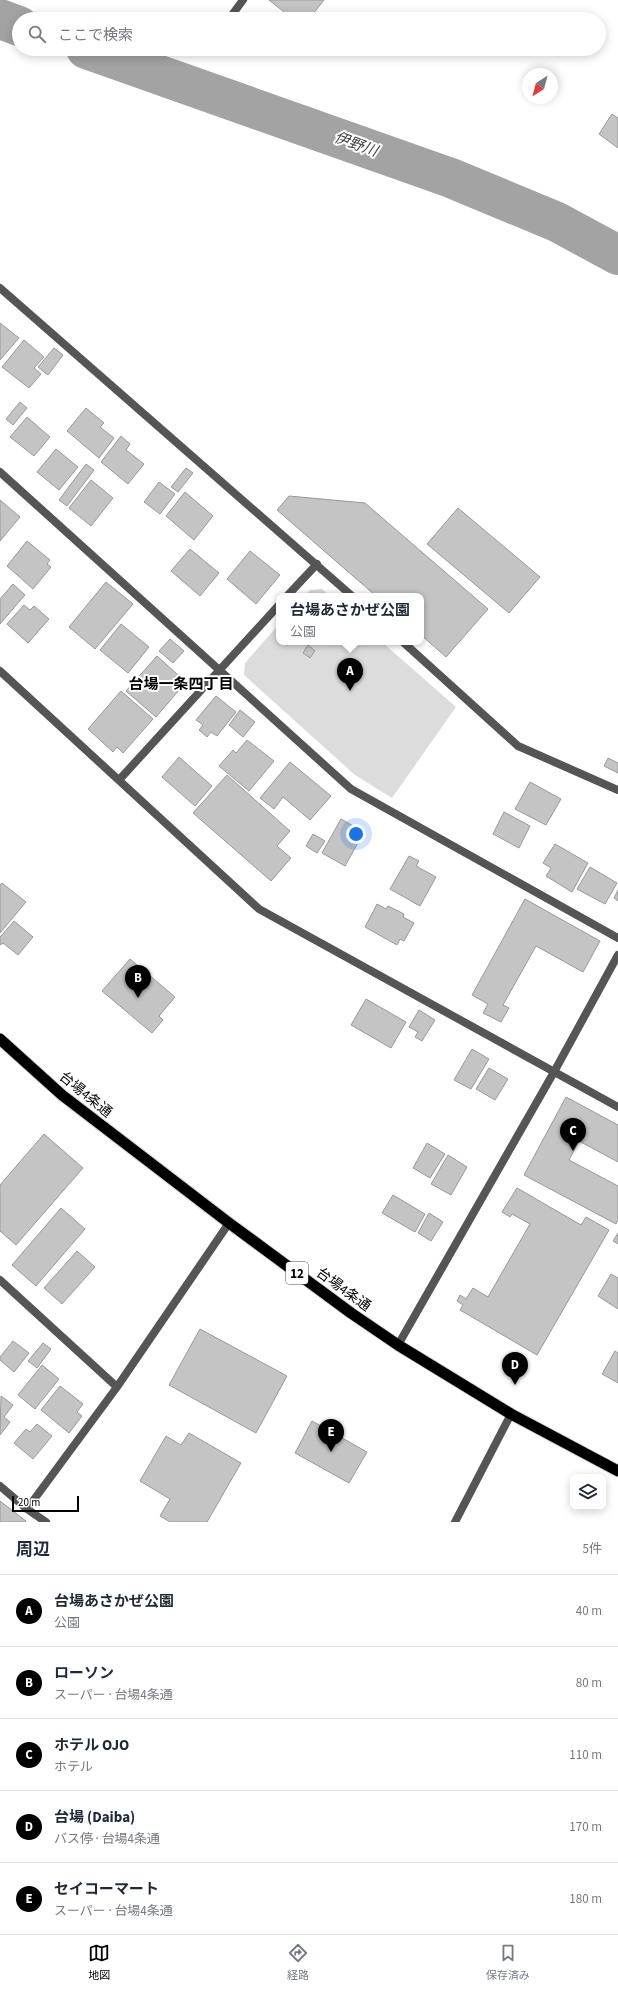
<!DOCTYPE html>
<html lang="ja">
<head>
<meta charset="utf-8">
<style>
	:root { --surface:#fff; --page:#f6f6f7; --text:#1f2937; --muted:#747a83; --line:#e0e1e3; --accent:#000 }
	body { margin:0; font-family:"Source Sans 3","Noto Sans JP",sans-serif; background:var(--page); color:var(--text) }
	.controls { position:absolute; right:12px; bottom:12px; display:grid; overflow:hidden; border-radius:8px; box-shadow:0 2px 10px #0003 }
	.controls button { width:36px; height:36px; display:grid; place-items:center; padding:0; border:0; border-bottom:1px solid var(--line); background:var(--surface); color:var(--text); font:20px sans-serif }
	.compass { position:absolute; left:522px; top:68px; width:36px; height:36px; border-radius:50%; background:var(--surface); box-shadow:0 2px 10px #0003; rotate:216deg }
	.scale { position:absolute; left:12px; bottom:10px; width:67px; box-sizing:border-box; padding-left:4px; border:2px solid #000; border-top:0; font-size:11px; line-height:14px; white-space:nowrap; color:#000; -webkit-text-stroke:3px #fff; paint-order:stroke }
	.you { position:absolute; left:356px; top:834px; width:14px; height:14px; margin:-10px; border:3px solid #fff; border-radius:50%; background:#1a73e8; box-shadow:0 0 0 6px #1a73e833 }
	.badge { display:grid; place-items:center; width:26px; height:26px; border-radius:50%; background:var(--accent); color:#fff; font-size:13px; font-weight:700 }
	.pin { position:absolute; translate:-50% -33px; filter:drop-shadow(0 1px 2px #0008) }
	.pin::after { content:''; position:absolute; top:21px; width:14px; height:12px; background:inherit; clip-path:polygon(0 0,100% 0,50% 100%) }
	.popup { position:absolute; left:276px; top:593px; width:148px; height:52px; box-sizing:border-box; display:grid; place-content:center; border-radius:8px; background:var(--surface); filter:drop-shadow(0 1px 3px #0005); font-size:13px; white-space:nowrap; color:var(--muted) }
	.popup b { font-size:15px; color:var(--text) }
	.popup::after { content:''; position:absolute; left:50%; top:100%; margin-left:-8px; border:8px solid transparent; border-top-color:var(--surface) }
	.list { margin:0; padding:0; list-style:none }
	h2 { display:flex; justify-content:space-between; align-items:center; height:52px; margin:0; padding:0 16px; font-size:17px }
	h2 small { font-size:13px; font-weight:400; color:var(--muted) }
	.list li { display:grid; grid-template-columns:26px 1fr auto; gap:12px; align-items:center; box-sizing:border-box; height:72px; padding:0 16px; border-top:1px solid var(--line) }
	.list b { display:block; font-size:15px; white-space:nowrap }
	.list p { margin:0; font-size:13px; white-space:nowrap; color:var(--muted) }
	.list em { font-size:13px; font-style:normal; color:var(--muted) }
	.icon { flex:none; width:22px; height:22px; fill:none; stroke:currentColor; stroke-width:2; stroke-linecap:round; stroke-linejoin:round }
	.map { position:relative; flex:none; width:618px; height:1522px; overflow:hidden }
	.search { position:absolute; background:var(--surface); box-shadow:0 2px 10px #0003; left:12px; right:12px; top:12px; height:44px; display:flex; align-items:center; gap:10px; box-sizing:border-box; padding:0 14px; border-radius:22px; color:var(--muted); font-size:15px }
	.sheet { height:412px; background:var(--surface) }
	nav { display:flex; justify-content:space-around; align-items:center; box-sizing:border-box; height:56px; border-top:1px solid var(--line); background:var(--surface); font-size:11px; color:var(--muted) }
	nav a { display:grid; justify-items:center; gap:2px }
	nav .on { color:var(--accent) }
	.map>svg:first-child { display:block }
	.green { fill:#dcdcdc }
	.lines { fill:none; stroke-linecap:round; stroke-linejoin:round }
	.river { stroke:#a3a3a3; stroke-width:40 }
	.building { fill:#c4c4c4; stroke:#999 }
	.trunk-casing { stroke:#dbdbdb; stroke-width:13 }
	.service { stroke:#555; stroke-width:8 }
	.minor { stroke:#555; stroke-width:8 }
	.tertiary { stroke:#555; stroke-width:8 }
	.trunk { stroke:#000; stroke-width:11 }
	.labels { text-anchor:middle; stroke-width:4; stroke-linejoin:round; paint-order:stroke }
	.shield { fill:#fff; stroke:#4c4c4c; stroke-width:1 }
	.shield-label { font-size:13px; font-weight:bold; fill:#000 }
	.street-label { font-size:14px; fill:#000; stroke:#fff }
	.water-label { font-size:15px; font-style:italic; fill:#444; stroke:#fff }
	.neighbourhood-label { font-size:15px; font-weight:bold; fill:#000; stroke:#fff }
</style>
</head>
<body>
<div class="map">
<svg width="618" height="1522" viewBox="0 0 618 1522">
	<rect width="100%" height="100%" fill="#fff"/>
	<path class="green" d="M322,589L330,596H304L310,590Z
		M279,624V642H382L456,707L392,798L355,775L244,675L245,663Z"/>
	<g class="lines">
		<path class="river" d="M0,19L19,26
			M86,49L451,178L557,222L618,255"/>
	</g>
	<path class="building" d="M269,0H324L309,19H293Z
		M612,114L618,118V148L599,134Z
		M0,323L19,338L0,360Z
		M24,340L44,357L34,368L41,374L29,388L2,367Z
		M54,348L63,355L48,375L38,367Z
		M20,402L27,408L13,425L6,419Z
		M86,408L104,423L100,427L114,438L99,458L67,431Z
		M27,417L50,437L34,456L10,437Z
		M121,436L130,444L126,450L144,464L128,484L101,462Z
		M56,449L78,467L59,490L37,472Z
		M86,464L94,470L67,506L59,500Z
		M186,468L193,473L178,492L171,487Z
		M91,480L113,498L91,526L69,508Z
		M159,482L175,494L160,514L144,502Z
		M185,492L213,516L194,540L166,516Z
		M289,496L365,503L488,609L446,657L421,635V596H376L277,510Z
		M0,500L20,517L0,541Z
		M458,508L540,577L509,613L427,544Z
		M27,541L50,560L47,564L51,567L33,589L7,566Z
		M190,549L219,573L200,596L171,571Z
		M250,551L280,575L256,604L227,579Z
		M106,582L133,604L95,649L69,627Z
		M13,584L25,595L0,624V599Z
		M24,605L30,610L34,606L49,619L28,643L7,624Z
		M121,624L149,647L128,673L100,650Z
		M170,639L184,651L173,663L159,651Z
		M308,645L315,651L310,658L303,653Z
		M157,656L186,682L156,717L126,691Z
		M121,691L153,719L123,753L117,747L113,752L88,729Z
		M216,696L236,712L217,736L211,732L207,737L199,730L203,725L196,720Z
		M240,710L255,722L243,737L229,725Z
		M247,740L274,761L249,791L219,766L233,750L236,753Z
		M179,757L212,786L195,806L162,777Z
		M608,758L618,763V773L604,766Z
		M290,762L331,796L310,820L283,797L274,809L260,798Z
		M227,775L290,831L277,846L291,858L271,881L193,813Z
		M530,782L561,799L546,825L515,809Z
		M504,812L530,826L519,848L493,834Z
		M341,819L364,832L345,866L322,853Z
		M313,834L325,841L317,853L306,846Z
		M555,844L588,863L572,892L546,876L551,868L543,863Z
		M409,856L419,861L416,866L436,877L420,906L390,889Z
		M590,867L617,883L605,904L577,889Z
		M2,883L26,902L0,933V885Z
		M618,890V901L614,898Z
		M525,899L600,941L583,972L536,946L503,1005L509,1008L501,1022L483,1013L488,1004L472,995Z
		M377,904L386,909L388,906L404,914L403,917L414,923L404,941L400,939L397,945L365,927Z
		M14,921L33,937L18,955L3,943L0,945V937Z
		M130,959L175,997L159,1016L163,1020L152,1033L102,991Z
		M366,999L406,1022L391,1048L351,1025Z
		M419,1010L435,1020L422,1041L415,1037L418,1032L409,1027Z
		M472,1049L489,1059L471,1089L454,1080Z
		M489,1068L508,1079L495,1100L476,1089Z
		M566,1097L618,1125V1162L579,1141L569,1160L618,1186V1220L616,1224L524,1175Z
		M44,1134L83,1168L16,1245L0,1231V1185Z
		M427,1143L445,1154L430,1178L413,1168Z
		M448,1155L467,1167L451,1195L431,1184Z
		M517,1188L581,1225L586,1217L609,1230L537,1355L460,1310L463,1305L457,1301L460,1295L466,1299L473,1288L488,1297L530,1224L512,1214L510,1217L502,1212Z
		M393,1195L425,1214L415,1232L382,1213Z
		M61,1208L85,1229L36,1286L12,1265Z
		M429,1213L443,1222L431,1241L418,1233Z
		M618,1233V1244L613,1241Z
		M77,1251L95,1267L62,1304L44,1288Z
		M611,1274L618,1278V1309L598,1296Z
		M200,1329L287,1376L256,1433L169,1385Z
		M13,1341L29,1353L14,1372L0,1360V1357Z
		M43,1343L51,1349L37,1368L28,1361Z
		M615,1351L618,1353V1383L602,1374Z
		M42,1365L59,1379L35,1409L18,1395Z
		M60,1386L83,1404L77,1412L82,1416L69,1433L41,1410Z
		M1,1396L13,1405L4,1417L10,1422L0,1435Z
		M312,1421L367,1452L349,1483L295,1453Z
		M37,1424L52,1436L33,1459L14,1443L26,1429L30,1432Z
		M189,1433L241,1463L207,1522H170L160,1516L170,1499L140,1481L166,1436L181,1445Z
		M0,1501L26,1521L25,1522H0Z"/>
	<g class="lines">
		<g class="trunk-casing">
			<path id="trunk" d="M0,1039L62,1095L229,1223L351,1313L398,1345L511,1414L618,1471"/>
		</g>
		<path class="service" d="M229,19L243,0"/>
		<path class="minor" d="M0,288L352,596
			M0,472L351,789L618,938
			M287,596L317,564
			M403,642L518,746L618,790
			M0,671L259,909L618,1107
			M119,780L279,605
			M0,1280L117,1387
			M0,1486L27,1509L46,1522
			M27,1509L117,1387L229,1223
			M455,1522L511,1414"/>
		<path class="tertiary" d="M398,1345L554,1072L618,955"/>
		<use href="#trunk" class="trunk"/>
	</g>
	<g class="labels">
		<rect class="shield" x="286" y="1262" width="22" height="22" rx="3"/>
		<g class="shield-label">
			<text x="297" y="1278">12</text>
		</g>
		<g class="street-label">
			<text transform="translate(86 1094) rotate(39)" y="5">台場4条通</text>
			<text transform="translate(344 1289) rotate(36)" y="5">台場4条通</text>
		</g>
		<g class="water-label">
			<text transform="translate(356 144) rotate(20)" y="5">伊野川</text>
		</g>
		<g class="neighbourhood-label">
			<text x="181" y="689">台場一条四丁目</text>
		</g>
	</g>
</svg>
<div class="controls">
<button><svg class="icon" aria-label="layers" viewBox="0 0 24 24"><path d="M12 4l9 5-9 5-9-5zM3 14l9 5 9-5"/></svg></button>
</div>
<svg class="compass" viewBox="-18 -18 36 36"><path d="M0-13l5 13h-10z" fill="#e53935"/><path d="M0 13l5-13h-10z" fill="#747a83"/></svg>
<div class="scale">20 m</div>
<div class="you"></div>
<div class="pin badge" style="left:350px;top:691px">A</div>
<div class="popup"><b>台場あさかぜ公園</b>公園</div>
<div class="pin badge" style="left:138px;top:998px">B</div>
<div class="pin badge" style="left:573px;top:1151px">C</div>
<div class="pin badge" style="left:515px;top:1385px">D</div>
<div class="pin badge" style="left:331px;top:1452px">E</div>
<div class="search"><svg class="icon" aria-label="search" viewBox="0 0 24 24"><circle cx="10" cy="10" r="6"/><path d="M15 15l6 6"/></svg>ここで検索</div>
</div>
<section class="sheet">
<h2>周辺<small>5件</small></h2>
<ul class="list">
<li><span class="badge">A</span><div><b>台場あさかぜ公園</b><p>公園</p></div><em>40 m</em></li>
<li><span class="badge">B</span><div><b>ローソン</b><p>スーパー · 台場4条通</p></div><em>80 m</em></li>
<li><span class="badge">C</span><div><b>ホテル OJO</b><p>ホテル</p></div><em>110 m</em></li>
<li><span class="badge">D</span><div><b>台場 (Daiba)</b><p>バス停 · 台場4条通</p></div><em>170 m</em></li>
<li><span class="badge">E</span><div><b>セイコーマート</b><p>スーパー · 台場4条通</p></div><em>180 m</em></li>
</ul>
</section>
<nav>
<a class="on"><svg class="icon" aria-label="map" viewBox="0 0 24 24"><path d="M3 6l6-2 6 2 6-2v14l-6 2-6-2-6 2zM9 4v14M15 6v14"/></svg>地図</a>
<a><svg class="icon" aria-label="directions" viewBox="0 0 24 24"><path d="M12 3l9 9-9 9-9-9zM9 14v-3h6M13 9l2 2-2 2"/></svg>経路</a>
<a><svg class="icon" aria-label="saved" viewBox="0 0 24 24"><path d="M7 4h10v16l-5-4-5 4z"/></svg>保存済み</a>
</nav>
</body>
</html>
